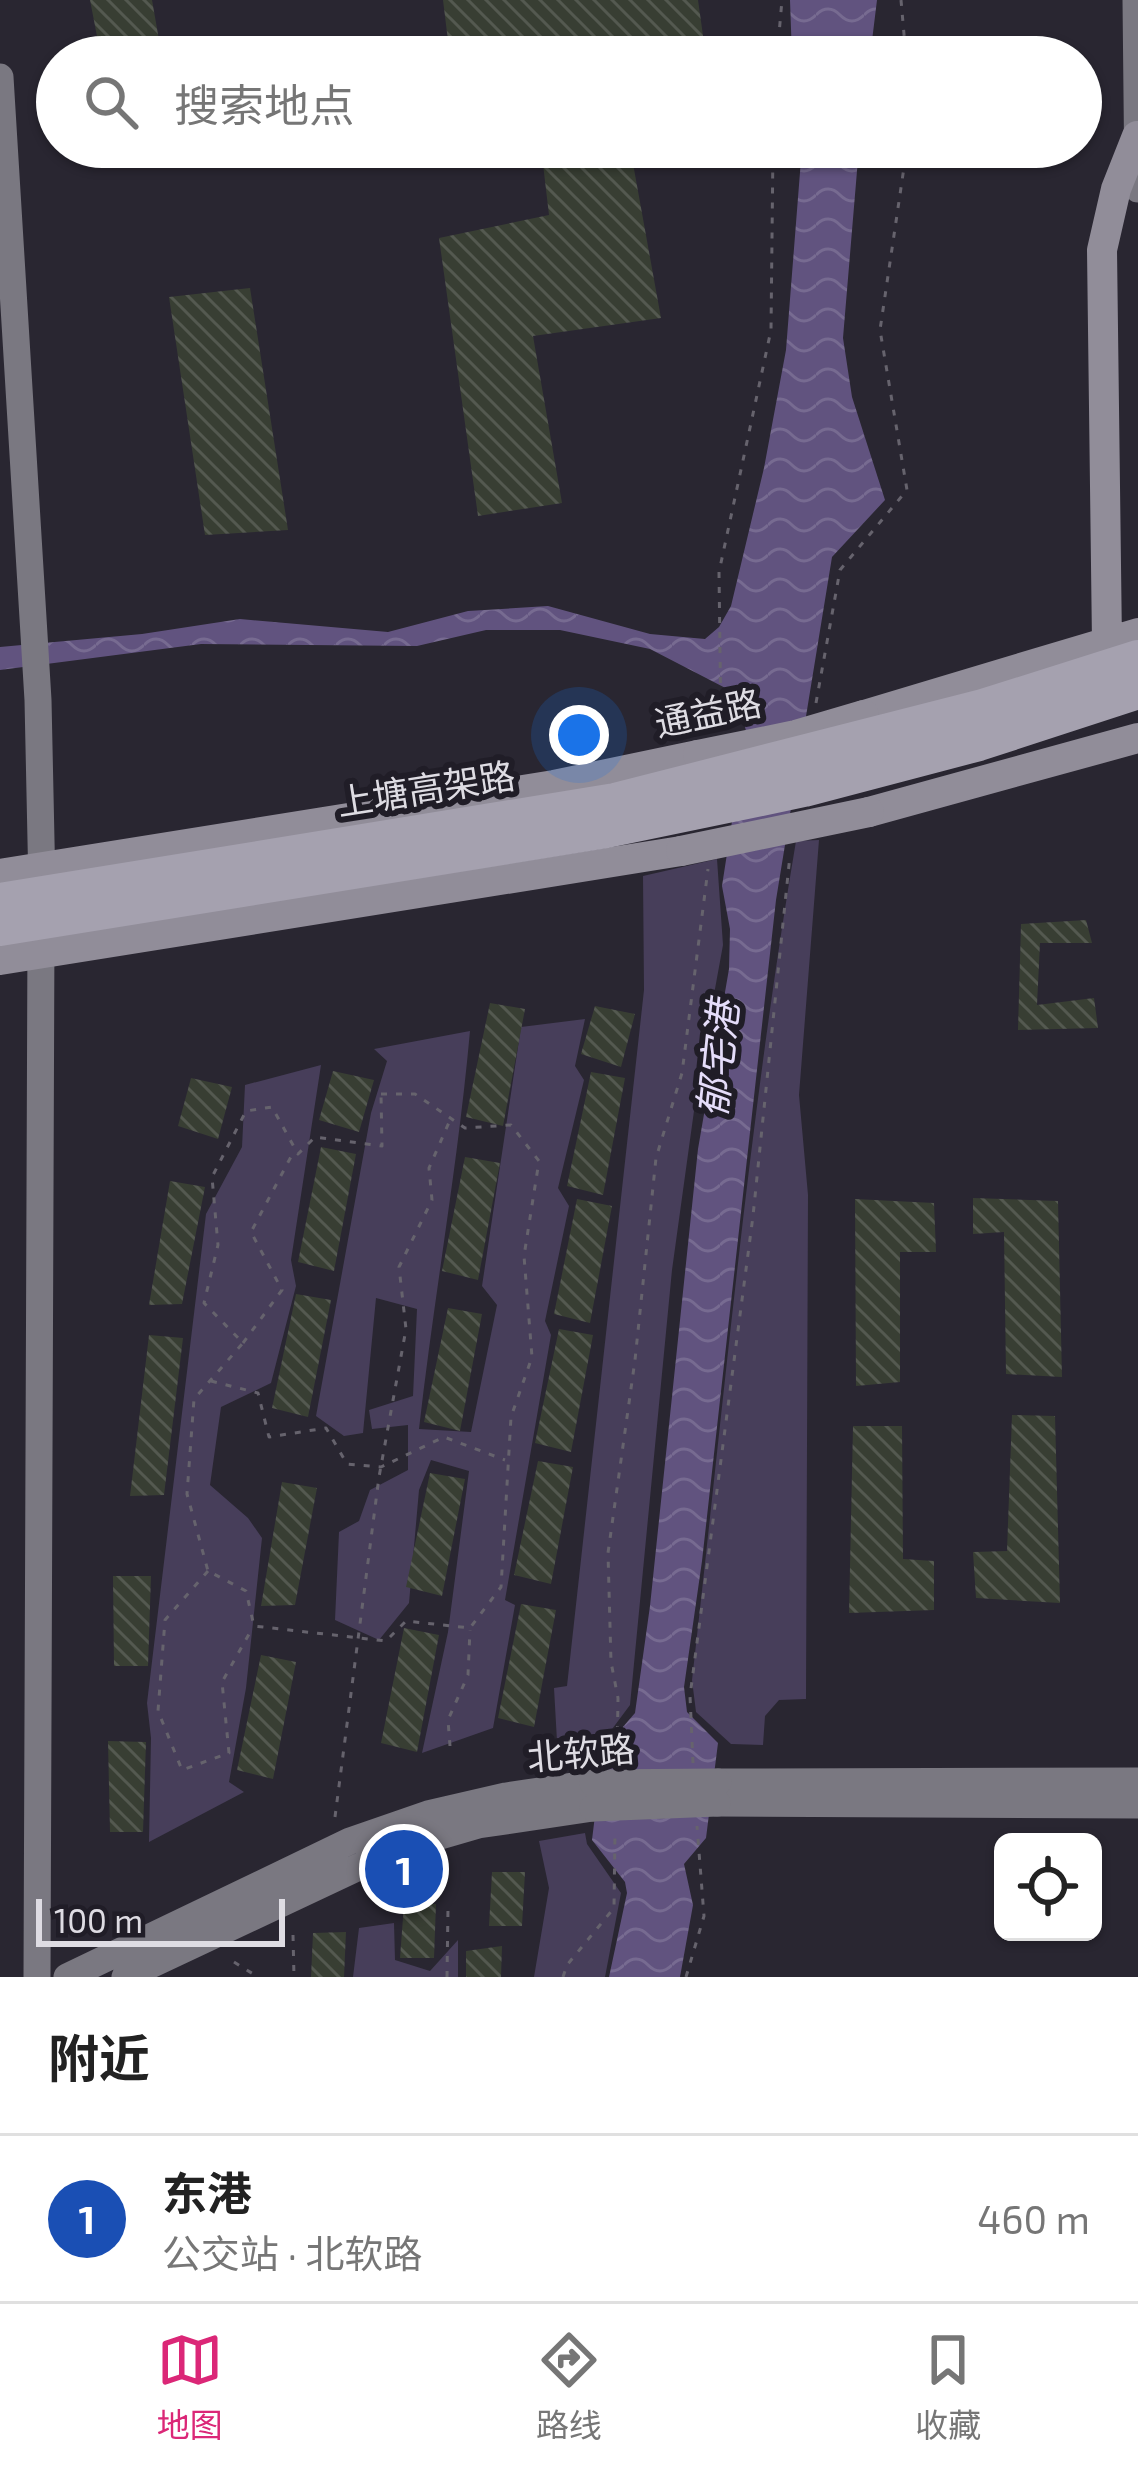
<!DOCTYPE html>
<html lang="zh">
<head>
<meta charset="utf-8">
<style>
	:root { --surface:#fff; --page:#f6f6f6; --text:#222; --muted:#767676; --line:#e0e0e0; --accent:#db2777 }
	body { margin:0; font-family:"Exo 2","Noto Sans SC",sans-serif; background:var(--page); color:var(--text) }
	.controls { position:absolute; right:36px; bottom:36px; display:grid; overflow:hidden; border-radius:18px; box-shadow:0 3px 9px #0004 }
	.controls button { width:108px; height:108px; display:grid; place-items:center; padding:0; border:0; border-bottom:3px solid var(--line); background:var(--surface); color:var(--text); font:60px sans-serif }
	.scale { position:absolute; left:36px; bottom:30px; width:249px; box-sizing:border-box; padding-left:12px; border:6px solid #dedce3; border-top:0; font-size:33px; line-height:42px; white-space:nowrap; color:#dedce3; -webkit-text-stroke:9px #201d27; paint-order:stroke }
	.you { position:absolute; left:579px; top:735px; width:42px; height:42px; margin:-30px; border:9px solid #fff; border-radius:50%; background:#1a73e8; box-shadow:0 0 0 18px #1a73e833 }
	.badge { display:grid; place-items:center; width:78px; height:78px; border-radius:50%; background:var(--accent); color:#fff; font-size:39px; font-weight:700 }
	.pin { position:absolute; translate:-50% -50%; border:6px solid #fff; box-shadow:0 3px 12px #0006 }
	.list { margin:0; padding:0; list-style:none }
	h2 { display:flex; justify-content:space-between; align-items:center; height:156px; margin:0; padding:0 48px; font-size:51px }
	h2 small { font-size:39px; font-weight:400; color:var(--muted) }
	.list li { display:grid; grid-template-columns:78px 1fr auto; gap:36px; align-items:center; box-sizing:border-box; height:168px; padding:0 48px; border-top:3px solid var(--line) }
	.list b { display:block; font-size:45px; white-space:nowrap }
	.list p { margin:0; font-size:39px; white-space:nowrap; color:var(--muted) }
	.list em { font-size:39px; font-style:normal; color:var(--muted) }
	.icon { flex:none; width:66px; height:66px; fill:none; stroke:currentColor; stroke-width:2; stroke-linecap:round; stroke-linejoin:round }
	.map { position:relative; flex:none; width:1138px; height:1977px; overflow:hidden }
	.search { position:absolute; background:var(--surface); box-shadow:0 3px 9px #0004; left:36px; right:36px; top:36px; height:132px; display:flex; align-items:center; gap:30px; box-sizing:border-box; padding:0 42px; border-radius:66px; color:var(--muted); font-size:45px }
	.sheet { height:324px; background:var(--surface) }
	nav { display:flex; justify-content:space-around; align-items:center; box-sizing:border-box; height:168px; border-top:3px solid var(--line); background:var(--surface); font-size:33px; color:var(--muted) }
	nav a { display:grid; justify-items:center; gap:6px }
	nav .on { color:var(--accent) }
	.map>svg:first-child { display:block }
	.green { fill:#473e5a }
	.water { fill:url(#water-waves) }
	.building { fill:url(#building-back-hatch) }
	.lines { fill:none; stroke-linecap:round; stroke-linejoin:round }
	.path { stroke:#66636d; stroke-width:3; stroke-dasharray:6 9; stroke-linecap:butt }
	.secondary { stroke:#7a7881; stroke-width:27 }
	.primary { stroke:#918d99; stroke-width:30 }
	.secondary-bridge { stroke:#7a7881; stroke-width:27 }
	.primary-bridge { stroke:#918d99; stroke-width:30 }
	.highway-bridge { stroke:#a5a1af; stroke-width:36 }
	.labels { text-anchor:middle; stroke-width:12; stroke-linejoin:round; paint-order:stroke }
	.street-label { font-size:36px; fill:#dedce3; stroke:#201d27 }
	.water-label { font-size:39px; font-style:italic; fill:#e5ddfa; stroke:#201d27 }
</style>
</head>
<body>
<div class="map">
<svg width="1138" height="1977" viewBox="0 0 1138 1977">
	<defs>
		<pattern id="water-waves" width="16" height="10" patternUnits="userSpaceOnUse" patternTransform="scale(3)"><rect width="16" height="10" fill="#61537f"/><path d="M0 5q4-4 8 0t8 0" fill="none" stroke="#776b91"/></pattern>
		<pattern id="building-back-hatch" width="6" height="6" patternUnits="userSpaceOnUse" patternTransform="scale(3)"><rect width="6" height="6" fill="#383e33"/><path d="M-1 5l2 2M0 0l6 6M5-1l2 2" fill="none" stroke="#545950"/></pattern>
	</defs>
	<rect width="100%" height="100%" fill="#292631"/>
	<path class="green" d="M819,840L799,1095L808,1195L806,1699L779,1700L765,1716L763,1745L731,1744L696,1712L692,1680C724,1400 749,1119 796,841Z
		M717,859L723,945L698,1082L672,1270L630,1705L595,1752L558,1759L554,1688L567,1686L644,990L643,876Z
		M585,1019L575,1066L584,1080L558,1188L569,1206L545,1321L551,1335L505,1600L515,1605L493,1728L422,1753L448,1632L469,1471L431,1460L419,1490L409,1603L379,1640L335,1620L339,1532L359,1521L370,1490L408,1470V1425L372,1429L369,1410L413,1396L417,1309L376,1298L363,1433L344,1436L316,1416L371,1113L387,1061L374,1049L470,1031C458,1165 434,1296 419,1429L471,1432L497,1305L482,1286L521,1027Z
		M321,1065L291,1260L296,1286L271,1383L221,1407L210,1485L248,1518L262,1538L246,1688L229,1782L244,1792L149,1842L151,1738L147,1703L206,1214L242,1147L245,1085Z
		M585,1833L587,1844L621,1893L605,1977H534L549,1888L539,1841Z
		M394,1923L395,1960L430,1971L458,1940V1977H353L359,1928Z"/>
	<path class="water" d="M790,0H877L870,57H792Z
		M802,147H859L843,338L852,397L885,500L832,557L776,900L702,1561L684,1687L687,1712L718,1743L706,1838L684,1864L693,1905L680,1977H609L627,1893L625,1882L592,1840L603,1750L635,1713L650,1606L698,1149L729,969L730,929L722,886L746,731L737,694L650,649L560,630H486L417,646L201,644L0,670V647L142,634L240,619L388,632L468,611L548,606L650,634L705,639L719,627L731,606L764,468L786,350Z"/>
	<path class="building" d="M90,0H152L162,57H101Z
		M443,0H698L706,57H450Z
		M541,147H630L661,318L533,336L562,503L478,516L439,238L549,215Z
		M250,288L288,530L205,535L169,297Z
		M1086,920L1092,943H1040L1037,1005L1094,998L1098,1028L1018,1030L1021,924Z
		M490,1003L525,1009L503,1126L466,1117Z
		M595,1006L635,1014L621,1067L581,1054Z
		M333,1071L374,1080L359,1132L319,1120Z
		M591,1072L625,1078L603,1195L567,1186Z
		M191,1078L232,1087L218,1139L178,1126Z
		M321,1147L356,1154L334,1271L298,1262Z
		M465,1157L500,1163L478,1280L442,1271Z
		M170,1181L205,1187L182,1304L149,1305Z
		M973,1198L1058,1201L1062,1377L1006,1374L1004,1232L973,1234Z
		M577,1199L612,1206L590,1323L554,1314Z
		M855,1199L934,1203L936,1252H900V1382L856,1386Z
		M296,1294L331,1300L308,1417L272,1408Z
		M448,1308L482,1314L460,1431L424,1422Z
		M559,1329L593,1335L571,1452L535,1443Z
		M149,1335L183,1338L164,1495L130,1496Z
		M1012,1415L1055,1416L1060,1603L976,1598L973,1552L1007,1551Z
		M853,1426H902L903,1559L934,1561V1610L849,1613Z
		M538,1461L573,1467L551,1584L514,1575Z
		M430,1473L465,1479L442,1596L406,1587Z
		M282,1482L317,1488L295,1605L261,1606Z
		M113,1576H151L148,1666H114Z
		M521,1604L556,1610L534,1727L498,1718Z
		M404,1628L439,1635L417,1752L381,1743Z
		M261,1655L296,1662L273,1779L237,1770Z
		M108,1741L146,1742L143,1832H110Z
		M492,1872H525L522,1926H489Z
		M404,1904H436L434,1958H400Z
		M346,1932L344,1977H311L313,1933Z
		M502,1946L501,1977H466V1951Z"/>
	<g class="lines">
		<path class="path" d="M901,0L906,57
			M777,57L782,0
			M816,703L840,570L907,490L880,330L907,147
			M721,728L719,572L771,330L773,147
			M381,1094H415L465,1128L511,1125L539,1161L524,1256L532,1357L511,1417L501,1587L470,1628L406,1621L386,1641L254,1626L246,1591L208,1571L187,1494L194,1399L243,1343L204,1303L218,1245L212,1177L246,1111L272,1107L298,1154L315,1137L382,1146Z
			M243,1343L282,1290L251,1232L294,1151
			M211,1381L258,1393L269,1437L326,1428L347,1464L381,1467L444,1437L505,1460
			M208,1571L165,1620L158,1711L182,1770L229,1753L222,1682L253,1627
			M450,1746L448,1720L468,1675L470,1630
			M617,1762L618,1698L611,1662L608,1553L635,1360L656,1158L682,1073L708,869
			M693,1763L690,1696L753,1216L790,855
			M335,1817L379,1477L406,1329L399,1267L432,1200L429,1168L450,1120
			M293,1935L294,1977
			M234,1962L258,1977
			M447,1977L448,1908
			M563,1977L567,1965L614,1908L615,1831
			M686,1977L704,1916L697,1826"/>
		<path class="secondary" d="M1136,0L1138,189
			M0,77L38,700L42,887
			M718,1782L1138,1781
			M717,1803L1138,1805
			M37,1977L41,931
			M67,1977L350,1841L428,1814L506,1796L593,1783
			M125,1977L399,1848L478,1825L593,1808"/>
		<path class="primary" d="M1107,643L1102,250L1116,189L1137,136
			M864,715L1138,633
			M869,812L1138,738
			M0,874L554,785L698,755
			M0,960L681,851"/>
		<path class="secondary-bridge" d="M593,1783L718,1782
			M593,1808L717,1803"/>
		<path class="primary-bridge" d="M698,755L796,735L864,715
			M681,851L869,812"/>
		<path class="highway-bridge" d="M0,901L615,801L983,707L1138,658
			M0,928L607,830L804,789L979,743L1138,691"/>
	</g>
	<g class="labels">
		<g class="street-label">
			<text transform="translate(708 713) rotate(-12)" y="13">通益路</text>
			<text transform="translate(426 789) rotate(-9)" y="13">上塘高架路</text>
			<text transform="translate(581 1753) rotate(-5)" y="13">北软路</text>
		</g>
		<g class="water-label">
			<text transform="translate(718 1059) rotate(-84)" y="14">郁宅港</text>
		</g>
	</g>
</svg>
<div class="controls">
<button><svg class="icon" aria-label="locate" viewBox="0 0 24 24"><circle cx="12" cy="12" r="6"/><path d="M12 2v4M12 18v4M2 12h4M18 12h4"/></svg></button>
</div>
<div class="scale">100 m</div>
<div class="you"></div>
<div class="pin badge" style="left:404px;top:1869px;background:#1a4fb4">1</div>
<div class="search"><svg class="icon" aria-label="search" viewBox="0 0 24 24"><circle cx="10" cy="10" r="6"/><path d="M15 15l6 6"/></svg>搜索地点</div>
</div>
<section class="sheet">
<h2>附近<small></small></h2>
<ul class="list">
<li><span class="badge" style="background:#1a4fb4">1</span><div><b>东港</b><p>公交站 · 北软路</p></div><em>460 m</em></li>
</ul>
</section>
<nav>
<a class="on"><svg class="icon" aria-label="map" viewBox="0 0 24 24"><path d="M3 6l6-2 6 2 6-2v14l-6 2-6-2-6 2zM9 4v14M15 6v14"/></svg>地图</a>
<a><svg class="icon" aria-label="directions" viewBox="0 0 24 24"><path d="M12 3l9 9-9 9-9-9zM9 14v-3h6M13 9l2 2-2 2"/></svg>路线</a>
<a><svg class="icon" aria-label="saved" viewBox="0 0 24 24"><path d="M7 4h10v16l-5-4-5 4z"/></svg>收藏</a>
</nav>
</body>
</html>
